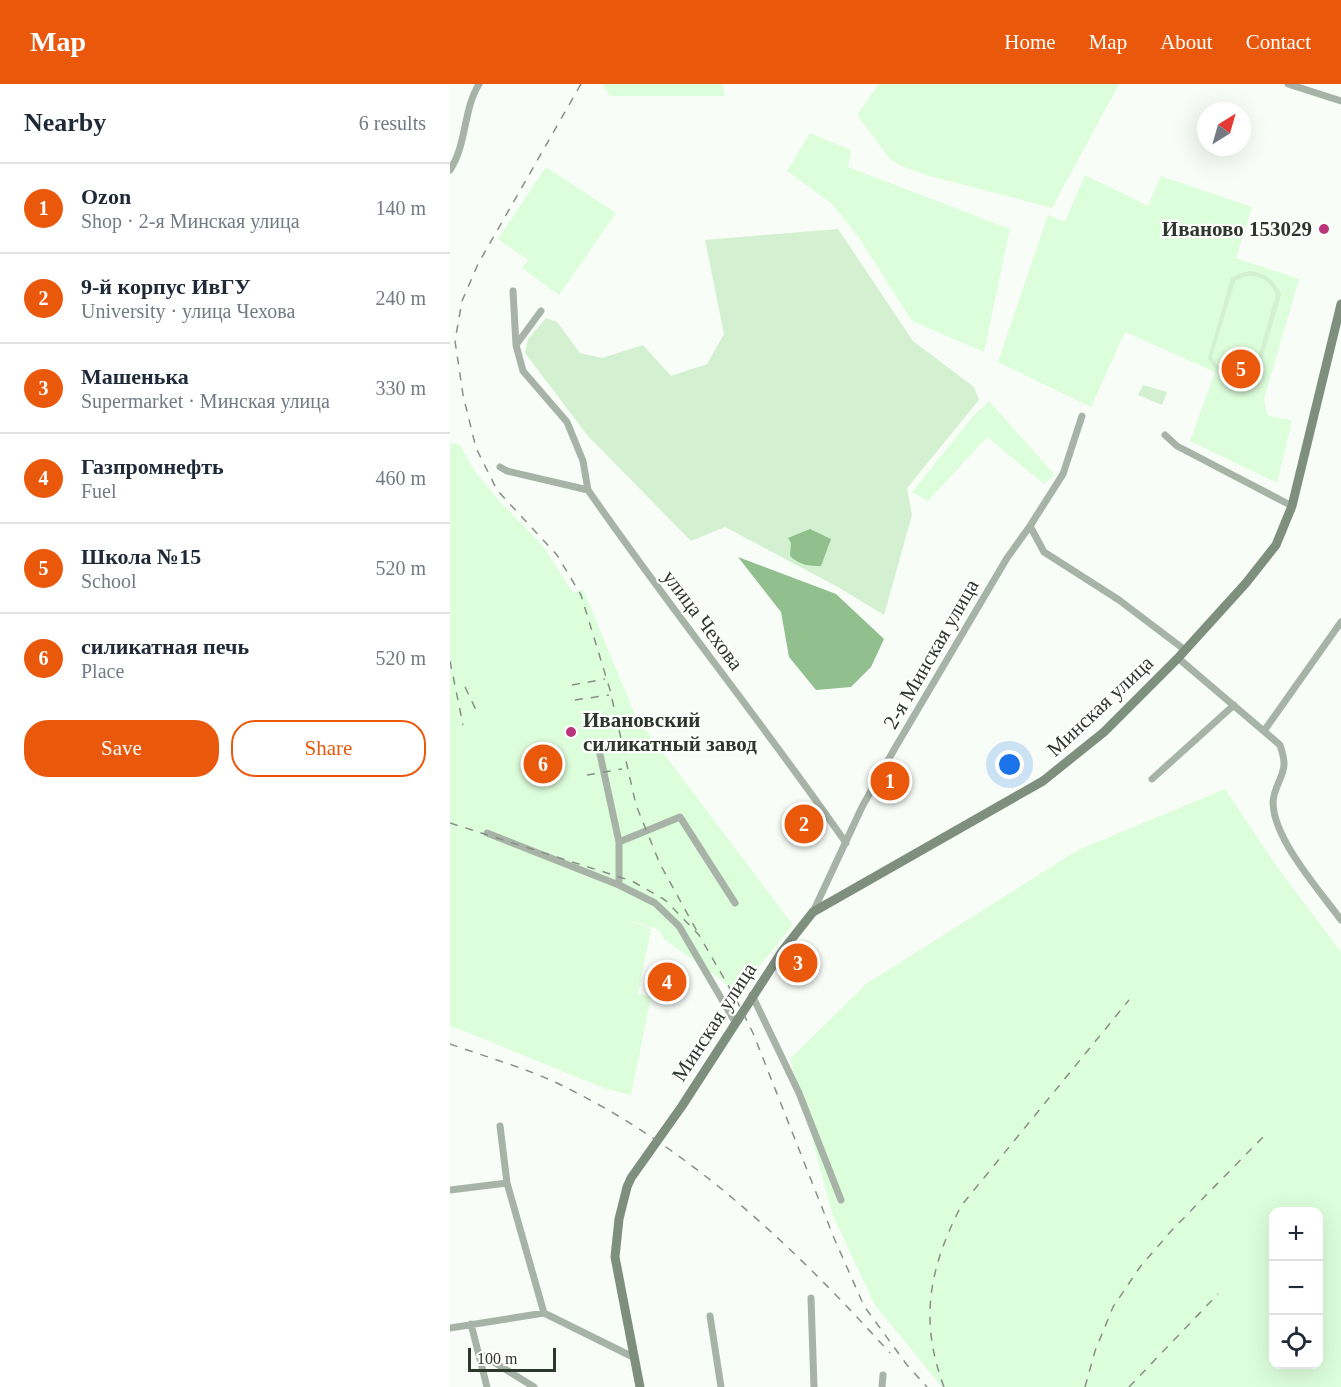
<!DOCTYPE html>
<html lang="en">
<head>
<meta charset="utf-8">
<style>
	:root { --surface:#fff; --page:#f6f6f7; --text:#1f2937; --muted:#747a83; --line:#e0e1e3; --accent:#ea580c }
	body { margin:0; font-family:Georgia,serif; background:var(--page); color:var(--text) }
	.controls { position:absolute; right:18px; bottom:18px; display:grid; overflow:hidden; border-radius:12px; box-shadow:0 6px 24px #0002 }
	.controls button { width:54px; height:54px; display:grid; place-items:center; padding:0; border:0; border-bottom:2px solid var(--line); background:var(--surface); color:var(--text); font:30px sans-serif }
	.compass { position:absolute; left:747px; top:18px; width:54px; height:54px; border-radius:50%; background:var(--surface); box-shadow:0 6px 24px #0002; rotate:37deg }
	.scale { position:absolute; left:18px; bottom:15px; width:88px; box-sizing:border-box; padding-left:6px; border:3px solid #2d372c; border-top:0; font-size:16px; line-height:21px; white-space:nowrap; color:#2d372c; -webkit-text-stroke:4px #fff; paint-order:stroke }
	.you { position:absolute; left:560px; top:681px; width:21px; height:21px; margin:-15px; border:4px solid #fff; border-radius:50%; background:#1a73e8; box-shadow:0 0 0 9px #1a73e833 }
	.badge { display:grid; place-items:center; width:39px; height:39px; border-radius:50%; background:var(--accent); color:#fff; font-size:20px; font-weight:700 }
	.pin { position:absolute; translate:-50% -50%; border:3px solid #fff; box-shadow:0 2px 6px #0006 }
	.list { margin:0; padding:0; list-style:none }
	h2 { display:flex; justify-content:space-between; align-items:center; height:78px; margin:0; padding:0 24px; font-size:26px }
	h2 small { font-size:20px; font-weight:400; color:var(--muted) }
	.list li { display:grid; grid-template-columns:39px 1fr auto; gap:18px; align-items:center; box-sizing:border-box; height:90px; padding:0 24px; border-top:2px solid var(--line) }
	.list b { display:block; font-size:22px; white-space:nowrap }
	.list p { margin:0; font-size:20px; white-space:nowrap; color:var(--muted) }
	.list em { font-size:20px; font-style:normal; color:var(--muted) }
	.actions { display:flex; gap:12px; padding:18px 24px }
	.actions a { flex:1; padding:14px 0; border:2px solid var(--accent); border-radius:24px; text-align:center; font-size:21px; color:var(--accent) }
	.actions .main { background:var(--accent); color:#fff }
	.icon { flex:none; width:33px; height:33px; fill:none; stroke:currentColor; stroke-width:2; stroke-linecap:round; stroke-linejoin:round }
	.map { position:relative; flex:none; width:891px; height:1303px; overflow:hidden }
	header { display:flex; align-items:center; gap:36px; box-sizing:border-box; height:84px; padding:0 30px; background:var(--accent); color:#fff }
	header strong { font-size:28px }
	nav { display:flex; gap:33px; margin-inline-start:auto; font-size:21px }
	main { display:flex }
	aside { flex:1; background:var(--surface) }
	.map>svg:first-child { display:block }
	.built { fill:#ddfedb; fill-rule:evenodd }
	.green { fill:#d3f1d1; fill-rule:evenodd }
	.water { fill:#91bf8e }
	.lines { fill:none; stroke-linecap:round; stroke-linejoin:round }
	.street { stroke:#a8b3a7; stroke-width:7 }
	.secondary { stroke:#7f8f7e; stroke-width:9 }
	.rail { stroke:#888f87; stroke-width:1.5; stroke-dasharray:8 8; stroke-linecap:butt }
	.poi-dot { fill:#ba3579; stroke:#fff; stroke-width:2 }
	.labels { text-anchor:middle; stroke-width:4.5; stroke-linejoin:round; paint-order:stroke }
	.poi-label { font-size:21px; font-weight:bold; fill:#2d372c; stroke:#fff; text-anchor:end }
	.street-label { font-size:21px; fill:#2d372c; stroke:#fff }
</style>
</head>
<body>
<header>
<strong>Map</strong>
<nav><a>Home</a><a>Map</a><a>About</a><a>Contact</a></nav>
</header>
<main>
<aside>
<h2>Nearby<small>6 results</small></h2>
<ul class="list">
<li><span class="badge">1</span><div><b>Ozon</b><p>Shop · 2-я Минская улица</p></div><em>140 m</em></li>
<li><span class="badge">2</span><div><b>9-й корпус ИвГУ</b><p>University · улица Чехова</p></div><em>240 m</em></li>
<li><span class="badge">3</span><div><b>Машенька</b><p>Supermarket · Минская улица</p></div><em>330 m</em></li>
<li><span class="badge">4</span><div><b>Газпромнефть</b><p>Fuel</p></div><em>460 m</em></li>
<li><span class="badge">5</span><div><b>Школа №15</b><p>School</p></div><em>520 m</em></li>
<li><span class="badge">6</span><div><b>силикатная печь</b><p>Place</p></div><em>520 m</em></li>
</ul>
<div class="actions"><a class="main">Save</a><a>Share</a></div>
</aside>
<div class="map">
<svg width="891" height="1303" viewBox="0 0 891 1303">
	<rect width="100%" height="100%" fill="#f8fdf8"/>
	<path class="built" d="M153,0H272L275,12H160Z
		M429,0H669L602,124L476,91L451,82L440,75L407,31Z
		M360,49L401,66L398,83L560,145L534,268L462,237L410,155L382,120L337,87Z
		M96,83L166,129L109,211L72,184L78,176L48,155Z
		M635,91L698,122L711,92L802,123L786,174L849,195L814,315L817,331L842,337L827,399L740,357L765,288L675,248L641,323L548,278L598,131L615,138Z
		M539,317L605,391L594,400L537,353L478,417L462,408L524,331Z
		M0,359L10,361L26,389L51,419L93,462L123,509L133,505L186,633L343,841L288,908L214,855L209,846L179,836L201,845L188,910L201,913L181,1011L156,1005L9,945L0,943Z
		M775,705L827,783L891,868V1303H492L425,1221L383,1132L340,975L416,900L628,766ZM824,1128H868V1280H824Z"/>
	<path class="green" d="M388,145L463,257L524,303L529,316L457,404L462,431L434,531L388,503L275,443L241,457L138,352L75,269L78,255L96,234L107,238L130,269L152,274L193,261L221,292L257,280L274,250L255,156Z
		M800,187C816,189 825,196 831,211L808,290C788,301 768,294 758,274L781,194L791,189ZM796,192C811,191 821,198 826,211L804,287C788,295 771,290 762,273L785,197Z
		M693,301L717,308L712,321L688,311Z"/>
	<path class="water" d="M360,445L381,455L371,482C359,482 349,481 340,472L341,459L338,454Z
		M288,473L386,510L434,555L421,583L401,603L366,606L339,573L331,528Z"/>
	<g class="lines">
		<path class="street" d="M838,0L891,17
			M0,86C17,60 13,26 29,0
			M63,207L66,261
			M91,227L66,261L73,287L117,338L133,377L138,406
			M715,351L727,362L842,422
			M50,383L57,387L138,406C221,526 313,639 396,759
			M580,442L594,468L669,516L735,566
			M728,574L830,661C832,667 834,673 834,679C835,691 823,704 823,719C824,756 870,807 891,836
			M814,647L891,538
			M148,661L169,758
			M702,695L784,621
			M37,749L169,801L205,819L229,842L285,938
			M169,801V758L230,733L285,819
			M363,828L412,723L445,664L557,474L580,442L613,390L632,332
			M302,911L349,1009L391,1116
			M50,1042L57,1099L94,1229
			M0,1106L57,1099
			M361,1214L364,1303
			M260,1232L271,1303
			M21,1240L37,1303
			M0,1244L94,1229L185,1274
			M29,1269L84,1303
			M432,1303L433,1291"/>
		<path class="secondary" d="M190,1303L165,1173L169,1135L177,1103L181,1094L232,1022L333,866L363,828L593,697L654,648L728,574L796,499L826,461L842,422L891,220"/>
		<path class="rail" d="M131,0L28,180L12,217L5,257L13,311L26,364L47,406L107,471L131,511L160,606L186,721L210,780L249,851
			M0,577L13,641
			M122,601L155,595
			M15,603L26,626
			M125,616L159,611
			M137,691L172,685
			M0,739L182,797L215,816L249,851L287,917L303,949L384,1154L414,1222L457,1281L477,1303
			M0,960C36,973 76,984 111,1001C241,1064 345,1164 440,1269
			M494,1303C469,1236 479,1185 511,1122L679,916
			M635,1303L645,1267L663,1223L690,1183L722,1146L814,1052
			M679,1303L768,1210"/>
	</g>
	<g class="poi-dot">
		<circle cx="874" cy="145" r="6"/>
		<circle cx="121" cy="648" r="6"/>
	</g>
	<g class="labels">
		<g class="poi-label">
			<text x="862" y="152">Иваново 153029</text>
			<text x="133" y="643" text-anchor="start">Ивановский<tspan x="133" dy="24">силикатный завод</tspan></text>
		</g>
		<g class="street-label">
			<text transform="translate(253 536) rotate(53)" y="7">улица Чехова</text>
			<text transform="translate(481 570) rotate(-60)" y="7">2-я Минская улица</text>
			<text transform="translate(650 622) rotate(-43)" y="7">Минская улица</text>
			<text transform="translate(264 938) rotate(-57)" y="7">Минская улица</text>
		</g>
	</g>
</svg>
<div class="controls">
<button>+</button>
<button>−</button>
<button><svg class="icon" aria-label="locate" viewBox="0 0 24 24"><circle cx="12" cy="12" r="6"/><path d="M12 2v4M12 18v4M2 12h4M18 12h4"/></svg></button>
</div>
<svg class="compass" viewBox="-18 -18 36 36"><path d="M0-13l5 13h-10z" fill="#e53935"/><path d="M0 13l5-13h-10z" fill="#747a83"/></svg>
<div class="scale">100 m</div>
<div class="you"></div>
<div class="pin badge" style="left:440px;top:697px">1</div>
<div class="pin badge" style="left:354px;top:740px">2</div>
<div class="pin badge" style="left:348px;top:879px">3</div>
<div class="pin badge" style="left:217px;top:898px">4</div>
<div class="pin badge" style="left:791px;top:285px">5</div>
<div class="pin badge" style="left:93px;top:680px">6</div>
</div>
</main>
</body>
</html>
